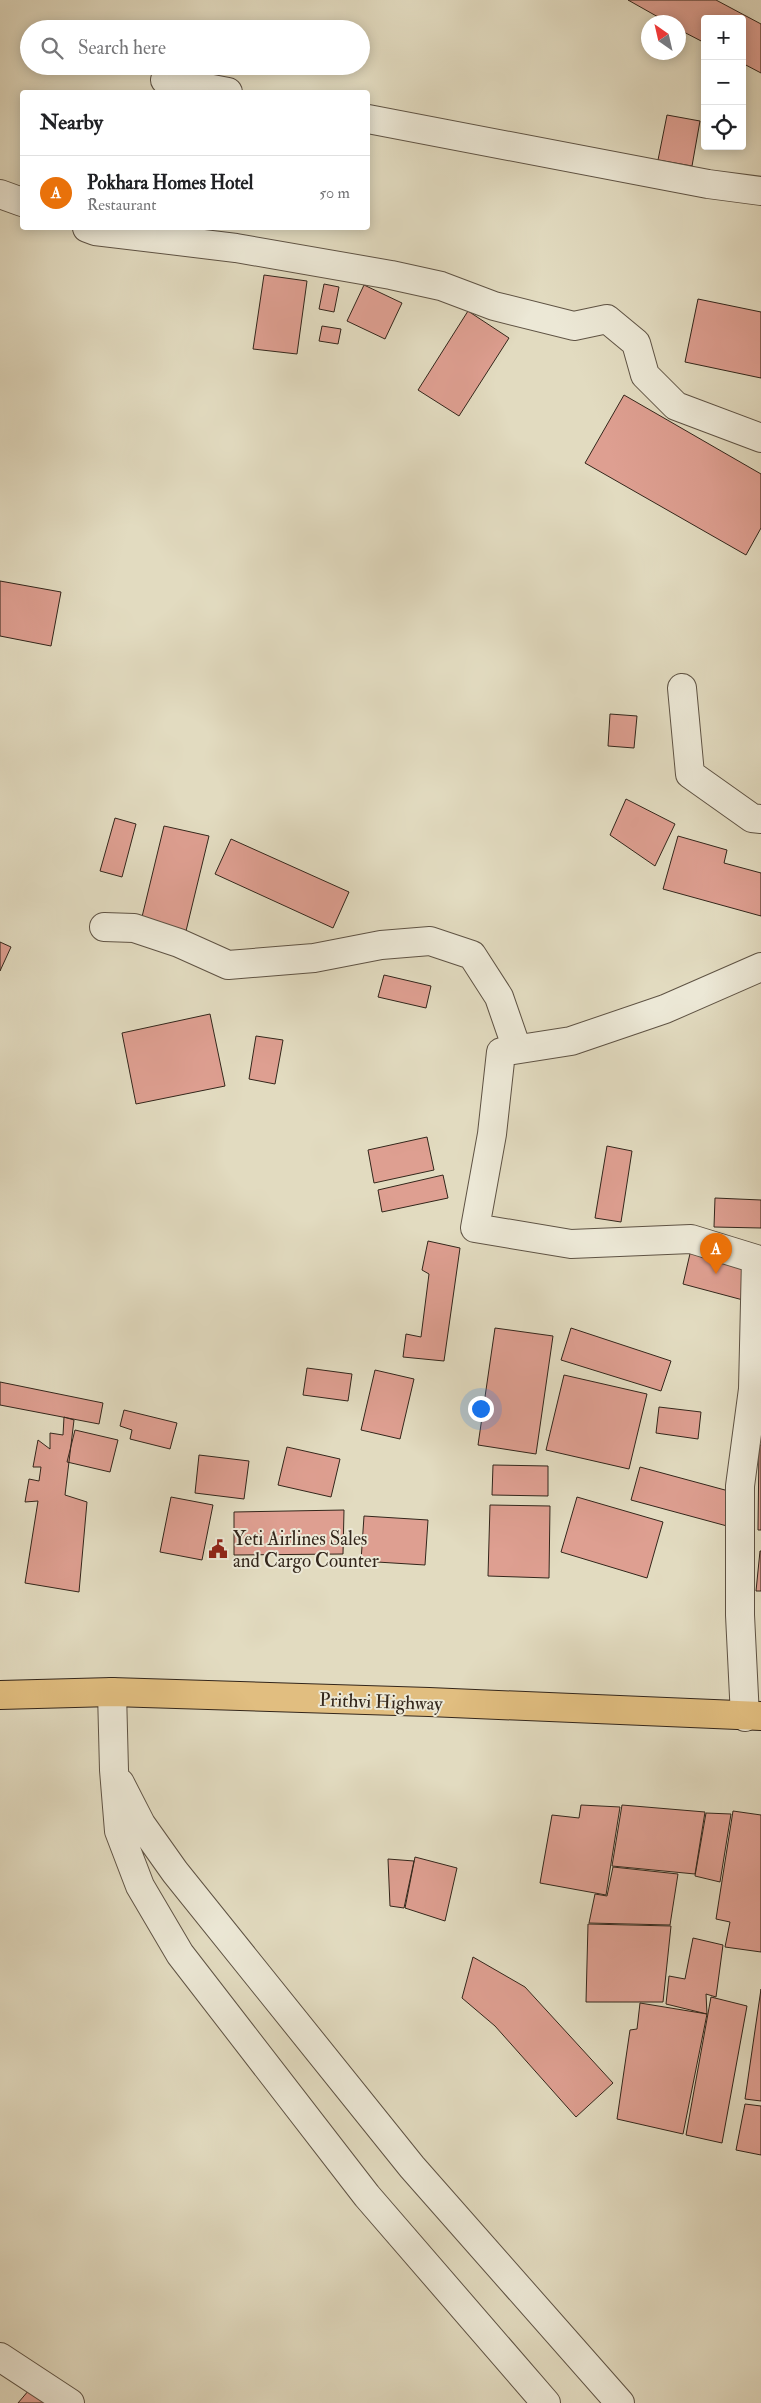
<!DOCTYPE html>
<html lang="en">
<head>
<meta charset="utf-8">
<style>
	:root { --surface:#fff; --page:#f2f2f2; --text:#202124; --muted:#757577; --line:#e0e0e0; --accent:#8f2418 }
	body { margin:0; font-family:"IM FELL Double Pica",serif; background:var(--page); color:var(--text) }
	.controls { position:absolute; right:15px; top:15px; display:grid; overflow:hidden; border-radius:5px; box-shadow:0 2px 12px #0003 }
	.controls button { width:45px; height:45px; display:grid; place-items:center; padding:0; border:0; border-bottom:1px solid var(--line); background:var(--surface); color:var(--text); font:25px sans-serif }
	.compass { position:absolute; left:641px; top:15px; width:45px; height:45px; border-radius:50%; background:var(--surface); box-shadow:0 2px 12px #0003; rotate:326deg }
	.you { position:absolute; left:480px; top:1408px; width:18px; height:18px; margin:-12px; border:4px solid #fff; border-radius:50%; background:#1a73e8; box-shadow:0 0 0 8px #1a73e833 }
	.badge { display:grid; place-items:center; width:32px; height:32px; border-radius:50%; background:var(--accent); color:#fff; font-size:16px; font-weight:700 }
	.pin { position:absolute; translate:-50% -41px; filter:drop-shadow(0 1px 2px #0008) }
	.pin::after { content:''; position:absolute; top:26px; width:18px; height:15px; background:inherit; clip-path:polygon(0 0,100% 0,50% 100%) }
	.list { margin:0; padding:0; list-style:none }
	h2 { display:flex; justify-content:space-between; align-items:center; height:65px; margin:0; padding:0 20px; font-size:21px }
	h2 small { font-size:16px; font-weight:400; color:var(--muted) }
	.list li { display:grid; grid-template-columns:32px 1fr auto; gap:15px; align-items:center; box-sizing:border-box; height:75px; padding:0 20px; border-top:1px solid var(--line) }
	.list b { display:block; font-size:19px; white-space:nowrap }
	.list p { margin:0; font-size:16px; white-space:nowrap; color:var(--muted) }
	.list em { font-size:16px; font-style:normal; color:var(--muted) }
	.icon { flex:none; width:28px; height:28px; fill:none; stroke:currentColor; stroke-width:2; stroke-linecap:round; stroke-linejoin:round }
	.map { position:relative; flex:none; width:761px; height:2403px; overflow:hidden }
	.search { position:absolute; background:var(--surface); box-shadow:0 2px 12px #0003; left:20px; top:20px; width:350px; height:55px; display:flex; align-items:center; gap:12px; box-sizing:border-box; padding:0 18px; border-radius:28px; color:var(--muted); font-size:19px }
	.panel { position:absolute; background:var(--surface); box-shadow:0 2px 12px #0003; left:20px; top:90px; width:350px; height:140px; border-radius:5px }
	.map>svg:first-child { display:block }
	.building { fill:#de9f91; stroke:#33261b }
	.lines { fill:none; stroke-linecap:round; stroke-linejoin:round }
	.minor-casing { stroke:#5f5344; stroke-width:30 }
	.highway-casing { stroke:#33261b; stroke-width:30 }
	.minor { stroke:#ece8d6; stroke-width:28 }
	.highway { stroke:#e1be80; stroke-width:28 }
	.labels { text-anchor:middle; stroke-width:4; stroke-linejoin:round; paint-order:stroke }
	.poi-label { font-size:19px; fill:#33261b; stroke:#ece8d6; text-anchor:start }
	.street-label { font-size:19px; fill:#33261b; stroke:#ece8d6 }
</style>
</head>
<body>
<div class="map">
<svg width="761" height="2403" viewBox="0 0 761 2403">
	<rect width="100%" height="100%" fill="#e2dbc0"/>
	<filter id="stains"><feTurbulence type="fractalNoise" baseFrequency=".004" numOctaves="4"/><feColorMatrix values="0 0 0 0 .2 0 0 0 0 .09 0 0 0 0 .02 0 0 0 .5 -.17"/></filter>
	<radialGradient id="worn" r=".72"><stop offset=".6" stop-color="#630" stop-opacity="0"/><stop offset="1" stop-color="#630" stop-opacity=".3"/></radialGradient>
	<path class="building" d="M628,0H716L761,24V73L742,63V19H705V43L678,29V22H667Z
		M667,115L700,121L692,166L658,160Z
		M264,275L307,281L297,354L253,349Z
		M324,284L339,287L334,312L319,309Z
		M364,285L402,303L385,339L347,321Z
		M698,299L761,312V378L685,362Z
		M468,311L509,338L459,416L418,390Z
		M322,326L341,329L338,344L319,341Z
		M624,395L761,474V528L746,555L585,463Z
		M0,581L61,592L51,646L0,636Z
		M610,714L637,716L634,748L608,746Z
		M626,799L675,824L655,866L610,835Z
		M115,818L136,824L122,877L100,871Z
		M164,826L209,836L186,931L141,921Z
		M678,836L727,850L724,863L761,873V916L663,889Z
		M231,839L349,892L333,928L215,874Z
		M0,942L11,947L0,971Z
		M384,975L431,986L426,1008L378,997Z
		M210,1014L225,1086L136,1104L122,1033Z
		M256,1036L283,1040L275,1084L249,1079Z
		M427,1137L434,1170L374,1183L368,1150Z
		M607,1146L632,1151L621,1222L595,1218Z
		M443,1175L448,1198L382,1212L378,1190Z
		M715,1198L761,1200V1228L714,1227Z
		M428,1241L460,1248L444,1361L403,1357L406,1334L421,1337L429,1274L422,1270Z
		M692,1245L748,1264L743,1300L683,1284Z
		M495,1328L553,1336L536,1454L478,1445Z
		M571,1328L671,1361L661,1391L561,1360Z
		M307,1368L352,1374L348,1401L303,1395Z
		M375,1370L414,1379L400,1439L361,1430Z
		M564,1375L647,1394L629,1469L546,1450Z
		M0,1382L103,1403L99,1424L0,1405Z
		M659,1407L701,1412L698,1439L656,1433Z
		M124,1410L177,1423L170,1449L130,1439L132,1430L120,1426Z
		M64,1417L74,1420L65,1495L87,1502L79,1592L25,1583L38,1501L25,1502L29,1479L39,1481L41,1467H33L38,1440L50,1449V1433L63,1435Z
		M75,1430L118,1440L110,1472L67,1462Z
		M759,1445H761V1530H758Z
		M287,1447L340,1459L331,1497L278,1485Z
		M199,1455L249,1461L244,1499L195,1493Z
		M493,1465L548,1466V1496L492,1495Z
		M640,1467L736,1493L727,1526L631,1500Z
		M171,1497L213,1505L202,1560L160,1552Z
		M577,1497L663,1522L647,1578L561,1552Z
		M490,1505L550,1506L549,1578L488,1576Z
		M344,1510L343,1554L234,1555V1512Z
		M364,1516L428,1520L425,1565L361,1561Z
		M760,1551H761V1591H756Z
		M581,1805L620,1807L606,1895L540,1883L552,1815L579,1818Z
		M622,1805L705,1812L695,1874L612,1866Z
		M733,1811L761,1815V1952L725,1947L730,1922L716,1919Z
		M706,1813L731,1814L720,1882L695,1876Z
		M415,1857L457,1868L445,1921L405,1908Z
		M388,1859L414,1861L404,1908L390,1906Z
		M613,1867L678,1874L670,1925L589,1923L595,1894L607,1896Z
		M588,1924L671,1926L663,2002H586Z
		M693,1938L723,1945L716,1997L706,1994L707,2014L666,2004L669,1976L685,1979Z
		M473,1957L525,1987L613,2083L576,2117L495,2026L462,1998Z
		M761,1989V2101L745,2099Z
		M711,1997L747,2006L722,2143L686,2135Z
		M640,2003L707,2014L683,2134L617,2119L630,2030L637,2029Z
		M745,2104L761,2106V2155L736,2150Z
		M29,2390L48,2403H18Z"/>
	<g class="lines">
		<g class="minor-casing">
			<path id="minor" d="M165,80L228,92
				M368,119L708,184L761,191
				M0,194L22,202
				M87,228L95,231L236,248L391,275L441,286L494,306L574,326L607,319L636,343L645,375L676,406L761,438
				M682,688L690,774L752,818L761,819
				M104,927L134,928L179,943L228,965L314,958L381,945L430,941L472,955L499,997L517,1049
				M112,1692L114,1770L119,1831L140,1886L180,1954L367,2196L546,2403
				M745,1717L740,1615V1486L753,1389L756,1259L691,1239L571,1244L475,1228L492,1134L501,1052L571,1041L665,1009L761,967
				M120,1783L141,1824L175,1872L412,2167L620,2403
				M0,2357L70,2403"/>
		</g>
		<g class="highway-casing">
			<path id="highway" d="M0,1695L112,1692L429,1702L761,1716"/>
		</g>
		<use href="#minor" class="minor"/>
		<use href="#highway" class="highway"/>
	</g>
	<defs>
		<g id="civic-bare" transform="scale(1.5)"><path d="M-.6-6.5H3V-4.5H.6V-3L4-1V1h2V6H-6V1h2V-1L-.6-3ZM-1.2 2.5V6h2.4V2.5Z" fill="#8f2418" stroke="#ece8d6" stroke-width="2.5" paint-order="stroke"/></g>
	</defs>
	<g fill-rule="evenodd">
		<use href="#civic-bare" x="218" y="1549"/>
	</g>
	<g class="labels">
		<g class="poi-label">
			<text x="233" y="1545">Yeti Airlines Sales<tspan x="233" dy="22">and Cargo Counter</tspan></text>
		</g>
		<g class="street-label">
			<text transform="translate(381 1701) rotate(2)" y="7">Prithvi Highway</text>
		</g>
	</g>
	<rect width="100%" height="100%" filter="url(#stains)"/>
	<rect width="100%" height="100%" fill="url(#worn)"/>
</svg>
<div class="controls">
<button>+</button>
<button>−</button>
<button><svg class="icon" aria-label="locate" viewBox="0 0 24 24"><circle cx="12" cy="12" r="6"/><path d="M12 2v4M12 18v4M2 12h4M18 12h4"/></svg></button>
</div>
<svg class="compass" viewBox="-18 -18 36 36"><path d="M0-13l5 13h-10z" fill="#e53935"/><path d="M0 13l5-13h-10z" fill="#757577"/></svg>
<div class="you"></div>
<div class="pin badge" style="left:716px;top:1274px;background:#e8710a">A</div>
<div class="search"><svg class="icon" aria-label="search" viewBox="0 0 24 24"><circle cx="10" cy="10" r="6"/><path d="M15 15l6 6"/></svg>Search here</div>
<section class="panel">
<h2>Nearby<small></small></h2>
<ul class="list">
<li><span class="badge" style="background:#e8710a">A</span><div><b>Pokhara Homes Hotel</b><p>Restaurant</p></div><em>50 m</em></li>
</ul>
</section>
</div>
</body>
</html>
